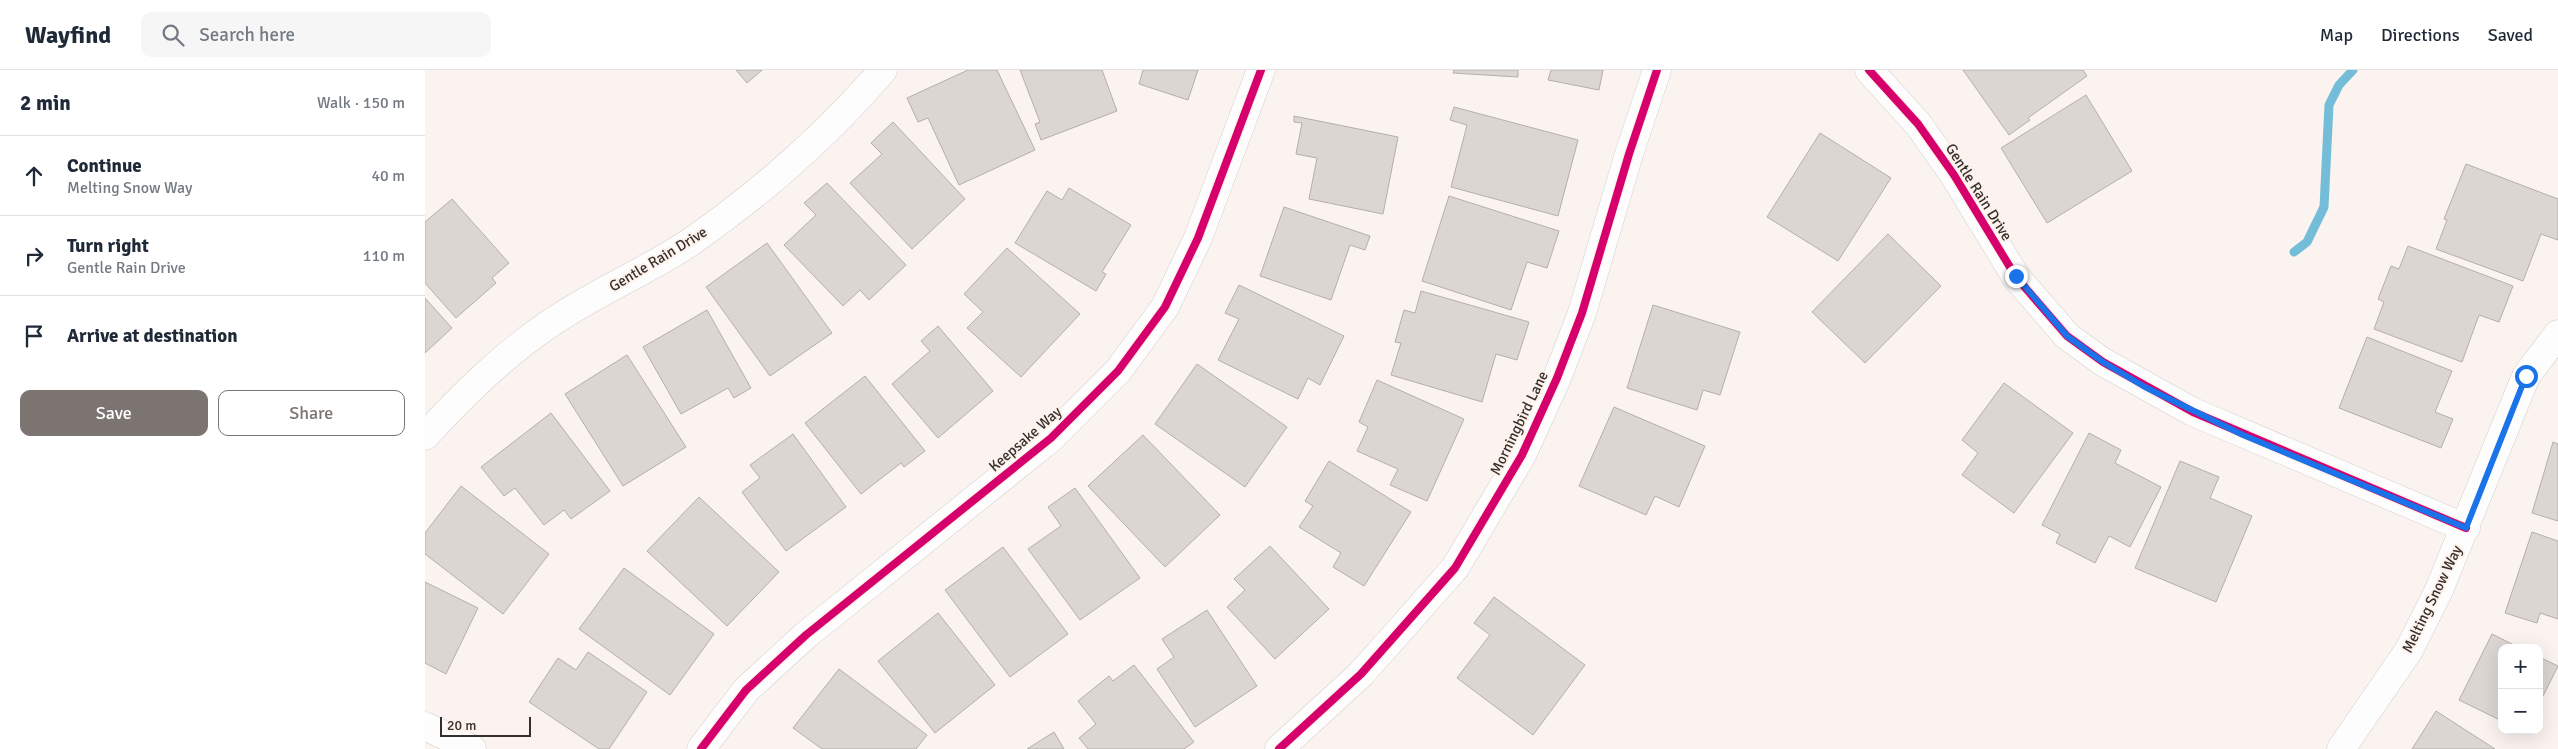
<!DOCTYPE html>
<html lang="en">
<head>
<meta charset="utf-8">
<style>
	:root { --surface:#fff; --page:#f6f6f7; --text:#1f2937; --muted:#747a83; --line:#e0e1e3; --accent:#7b7470 }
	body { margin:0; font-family:Signika,sans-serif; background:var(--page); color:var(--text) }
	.controls { position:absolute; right:15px; bottom:15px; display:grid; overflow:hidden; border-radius:10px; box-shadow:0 5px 20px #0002 }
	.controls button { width:45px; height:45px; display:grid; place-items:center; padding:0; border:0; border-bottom:1px solid var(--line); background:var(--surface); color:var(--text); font:25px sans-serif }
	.scale { position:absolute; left:15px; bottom:12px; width:91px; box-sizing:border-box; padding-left:5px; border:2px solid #362f2b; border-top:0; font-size:14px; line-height:18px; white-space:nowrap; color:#362f2b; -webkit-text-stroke:4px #fef2ec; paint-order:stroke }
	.stop { position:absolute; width:15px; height:15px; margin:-11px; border:4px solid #1a73e8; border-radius:50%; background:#fff }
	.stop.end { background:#1a73e8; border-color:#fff; box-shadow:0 1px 5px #0008 }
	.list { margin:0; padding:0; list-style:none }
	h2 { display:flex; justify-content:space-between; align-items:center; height:65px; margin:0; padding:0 20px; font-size:21px }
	h2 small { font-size:16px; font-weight:400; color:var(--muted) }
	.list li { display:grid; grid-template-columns:32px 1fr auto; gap:15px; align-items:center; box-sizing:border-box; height:80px; padding:0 20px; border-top:1px solid var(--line) }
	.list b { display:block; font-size:19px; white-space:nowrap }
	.list p { margin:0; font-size:16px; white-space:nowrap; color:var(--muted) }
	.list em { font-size:16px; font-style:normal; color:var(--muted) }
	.actions { display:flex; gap:10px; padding:15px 20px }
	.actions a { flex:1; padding:11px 0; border:1px solid var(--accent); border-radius:10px; text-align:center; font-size:18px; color:var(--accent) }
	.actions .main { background:var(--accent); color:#fff }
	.icon { flex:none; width:28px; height:28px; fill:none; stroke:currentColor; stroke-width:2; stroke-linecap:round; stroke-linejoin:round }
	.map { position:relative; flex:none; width:2133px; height:679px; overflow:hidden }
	header { display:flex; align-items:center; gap:30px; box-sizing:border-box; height:70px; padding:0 25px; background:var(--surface); border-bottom:1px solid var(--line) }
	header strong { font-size:24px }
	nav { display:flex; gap:28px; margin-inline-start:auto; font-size:18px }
	.search { width:350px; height:45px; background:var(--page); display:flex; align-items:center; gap:12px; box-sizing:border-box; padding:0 18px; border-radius:10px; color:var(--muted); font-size:19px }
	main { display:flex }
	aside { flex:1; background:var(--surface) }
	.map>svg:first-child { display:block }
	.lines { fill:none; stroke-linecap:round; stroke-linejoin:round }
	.stream { stroke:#73bdd8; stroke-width:9 }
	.building { fill:#dcd6d2; stroke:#b5afab }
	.minor-casing { stroke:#d5ceca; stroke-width:29 }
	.minor { stroke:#fefdfd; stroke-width:28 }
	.cycleway-casing { stroke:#fef2ec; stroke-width:11 }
	.cycleway { stroke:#d6006c; stroke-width:8 }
	.route { stroke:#1a73e8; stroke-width:6 }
	.labels { text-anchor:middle; stroke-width:4; stroke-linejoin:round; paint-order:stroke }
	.street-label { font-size:15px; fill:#362f2b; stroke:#fef2ec }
</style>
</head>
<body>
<header>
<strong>Wayfind</strong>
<div class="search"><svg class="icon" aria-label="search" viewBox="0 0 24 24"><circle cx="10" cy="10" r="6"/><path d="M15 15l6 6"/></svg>Search here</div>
<nav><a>Map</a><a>Directions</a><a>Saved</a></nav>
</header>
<main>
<aside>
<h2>2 min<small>Walk · 150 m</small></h2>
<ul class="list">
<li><svg class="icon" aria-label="ahead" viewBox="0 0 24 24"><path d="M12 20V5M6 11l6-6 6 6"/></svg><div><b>Continue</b><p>Melting Snow Way</p></div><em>40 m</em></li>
<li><svg class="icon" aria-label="right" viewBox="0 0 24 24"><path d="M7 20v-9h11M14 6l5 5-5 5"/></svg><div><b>Turn right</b><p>Gentle Rain Drive</p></div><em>110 m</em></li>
<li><svg class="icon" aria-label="arrive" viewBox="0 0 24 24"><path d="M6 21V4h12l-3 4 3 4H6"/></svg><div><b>Arrive at destination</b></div></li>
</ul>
<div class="actions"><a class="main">Save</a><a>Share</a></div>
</aside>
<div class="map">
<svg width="2133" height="679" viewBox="0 0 2133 679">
	<rect width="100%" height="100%" fill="#faf3f0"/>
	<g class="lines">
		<path class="stream" d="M1869,182L1882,172L1899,137L1904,35L1914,15L1928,0"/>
	</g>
	<path class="building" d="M311,0H337L322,13Z
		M543,0H572L610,80L534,115L503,48L493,52L482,28Z
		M595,0H677L692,41L616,70L610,54L615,52Z
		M718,0H773L763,30L714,14Z
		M1029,0H1093V7L1028,3Z
		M1126,0H1178L1174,20L1123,10Z
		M1538,0H1658L1662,6L1603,48L1605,50L1584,65Z
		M1661,25L1707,101L1622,153L1576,78Z
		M1029,37L1153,70L1133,146L1026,117L1042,55L1025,50Z
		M869,46L973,67L958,144L884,129L892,88L871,84L877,53L869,52Z
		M468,52L540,129L487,179L425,113L457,84L446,73Z
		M1395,63L1466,108L1413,191L1342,147Z
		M2041,94L2133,129V170L2116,164L2098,211L2011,179L2022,150L2019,149Z
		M402,113L481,195L444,230L435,220L418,236L359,175L391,145L379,133Z
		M644,118L706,155L677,202L681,204L671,221L590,173L622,121L637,130Z
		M1024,126L1134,161L1122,198L1102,192L1086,240L997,211Z
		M27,129L84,193L67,208L71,213L31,248L0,213V152Z
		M859,137L945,166L940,180L925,175L906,230L835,206Z
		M1463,164L1516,216L1440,293L1387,242Z
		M342,173L407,263L345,306L281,217Z
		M1983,176L2088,216L2074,252L2054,245L2037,292L1949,259L1959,232L1953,229L1966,196L1974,199Z
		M582,178L655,244L596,307L542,258L558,242L539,224Z
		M814,215L919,266L895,315L883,308L873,329L793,290L814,249L800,243Z
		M996,221L1104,252L1092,290L1071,284L1057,332L966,305L976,273L970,272L979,240L990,243Z
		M0,228L27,258L0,283Z
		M1228,235L1315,262L1295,325L1278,320L1272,340L1202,318Z
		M282,240L326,318L309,328L303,318L256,344L218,277Z
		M513,256L568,321L513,368L467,314L505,281L496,271Z
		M1942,267L2027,301L2010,342L2028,349L2016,378L1914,338Z
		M202,285L261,377L198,416L140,324Z
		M772,294L862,357L820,417L730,354Z
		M440,306L500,381L479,397L476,393L436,424L380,353Z
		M952,310L1039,349L1002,431L965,415L973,399L932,381L943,357L934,352Z
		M1579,313L1648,363L1589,443L1537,405L1553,383L1537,370Z
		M1189,337L1280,376L1254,437L1230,426L1221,445L1154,416Z
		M126,343L185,421L146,449L139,440L119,455L90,418L79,426L56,397Z
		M1664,363L1696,380L1690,393L1736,417L1705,477L1684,466L1670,493L1631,473L1635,464L1617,455Z
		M368,364L421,437L361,481L317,422L335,408L325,395Z
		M718,365L795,445L740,497L663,416Z
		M2128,372L2133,374V451L2107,443Z
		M904,391L986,442L939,516L908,497L916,483L874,457L888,436L880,431Z
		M1755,391L1794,407L1785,428L1827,446L1791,532L1710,498Z
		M36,416L124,484L78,544L0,484V463Z
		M650,418L715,508L655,550L603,479L636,456L623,437Z
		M274,427L354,502L302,556L222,481Z
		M2107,462L2133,471V549L2115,543L2112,553L2080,543Z
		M845,476L904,539L850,589L802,537L820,520L809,509Z
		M578,477L643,564L585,607L520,520Z
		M199,498L289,564L245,625L154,559Z
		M0,512L53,538L21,604L0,593Z
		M1069,527L1160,595L1108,665L1032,608L1065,565L1049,553Z
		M782,540L832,616L770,657L732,599L749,587L737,569Z
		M513,543L570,615L510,663L453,591Z
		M2067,564L2095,578H2077V651L2034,630Z
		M163,582L222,622L184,679H174L104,632L133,588L151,600Z
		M2114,587L2133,596L2114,634Z
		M709,595L769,672L759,679H663L654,668L671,654L653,631L684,606L688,611Z
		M414,599L502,665L491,679H397L368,658Z
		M2011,641L2070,679H1987Z
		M629,662L639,679H602Z"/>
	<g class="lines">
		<g class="minor-casing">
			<path id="minor" d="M1444,0L1493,54L1529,105L1591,207L1642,266L1678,292L1768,342L2041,458
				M0,366C37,326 75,288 120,257C166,224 220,203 267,171C337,122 402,65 458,0
				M0,656L47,679
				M276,679L321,620L381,565L626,368L693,301L740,237L773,168L836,0
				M854,679L936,604L1030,498L1097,385L1132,308L1157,243L1204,84L1232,0
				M1916,679L1984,580L2014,520L2101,306L2133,264"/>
		</g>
		<use href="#minor" class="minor"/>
		<g class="cycleway-casing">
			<path id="cycleway" d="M1444,0L1493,54L1529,105L1591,207L1642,266L1678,292L1768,342L2041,458
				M276,679L321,620L381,565L626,368L693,301L740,237L773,168L836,0
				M854,679L936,604L1030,498L1097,385L1132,308L1157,243L1204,84L1232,0"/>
		</g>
		<use href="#cycleway" class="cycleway"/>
	</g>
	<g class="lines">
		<path class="route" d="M1591,206L1642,266L1678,292L1720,317L1818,365L2041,458L2101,306"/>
	</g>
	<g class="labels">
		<g class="street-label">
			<text transform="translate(1554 122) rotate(58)" y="5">Gentle Rain Drive</text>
			<text transform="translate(233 189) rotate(-31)" y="5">Gentle Rain Drive</text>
			<text transform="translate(1094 353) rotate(-64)" y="5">Morningbird Lane</text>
			<text transform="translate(600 369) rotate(-41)" y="5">Keepsake Way</text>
			<text transform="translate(2007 529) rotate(-64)" y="5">Melting Snow Way</text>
		</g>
	</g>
</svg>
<div class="controls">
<button>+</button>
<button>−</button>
</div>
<div class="scale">20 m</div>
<div class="stop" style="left:2101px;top:306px"></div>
<div class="stop end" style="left:1591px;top:206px"></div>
</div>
</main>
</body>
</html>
